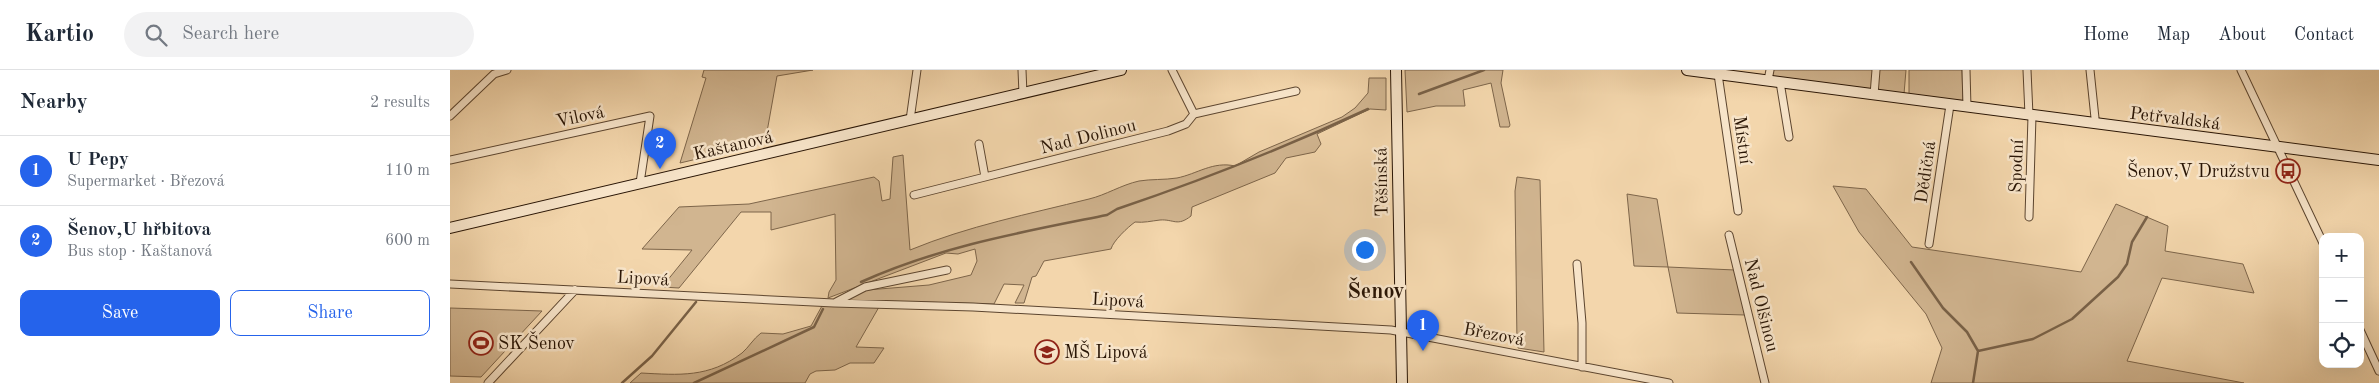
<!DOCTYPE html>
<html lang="en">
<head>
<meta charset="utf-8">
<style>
	:root { --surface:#fff; --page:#f2f2f3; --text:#1f2937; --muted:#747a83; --line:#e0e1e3; --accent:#2563eb }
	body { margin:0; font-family:"Old Standard TT",serif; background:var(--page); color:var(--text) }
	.controls { position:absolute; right:15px; bottom:15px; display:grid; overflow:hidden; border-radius:10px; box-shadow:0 5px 20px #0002 }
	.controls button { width:45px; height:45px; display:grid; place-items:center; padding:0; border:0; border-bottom:1px solid var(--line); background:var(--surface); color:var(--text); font:25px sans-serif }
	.you { position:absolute; left:914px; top:179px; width:18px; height:18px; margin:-12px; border:4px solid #fff; border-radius:50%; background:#1a73e8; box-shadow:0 0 0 8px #1a73e833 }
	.badge { display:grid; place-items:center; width:32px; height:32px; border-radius:50%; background:var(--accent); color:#fff; font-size:16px; font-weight:700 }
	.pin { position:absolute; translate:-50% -41px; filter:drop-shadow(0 1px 2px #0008) }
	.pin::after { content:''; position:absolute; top:26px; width:18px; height:15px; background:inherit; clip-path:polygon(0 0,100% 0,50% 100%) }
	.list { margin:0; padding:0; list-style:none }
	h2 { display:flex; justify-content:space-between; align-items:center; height:65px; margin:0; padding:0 20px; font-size:21px }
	h2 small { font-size:16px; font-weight:400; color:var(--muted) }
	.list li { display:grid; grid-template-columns:32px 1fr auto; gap:15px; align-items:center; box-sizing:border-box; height:70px; padding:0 20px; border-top:1px solid var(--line) }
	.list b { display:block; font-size:19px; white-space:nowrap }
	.list p { margin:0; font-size:16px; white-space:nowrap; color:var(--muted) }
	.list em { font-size:16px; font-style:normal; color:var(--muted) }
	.actions { display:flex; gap:10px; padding:15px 20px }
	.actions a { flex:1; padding:11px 0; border:1px solid var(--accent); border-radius:10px; text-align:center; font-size:18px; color:var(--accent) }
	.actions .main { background:var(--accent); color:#fff }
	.icon { flex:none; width:28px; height:28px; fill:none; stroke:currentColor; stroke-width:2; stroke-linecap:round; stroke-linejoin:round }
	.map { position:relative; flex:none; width:1929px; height:313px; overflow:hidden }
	header { display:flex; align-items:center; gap:30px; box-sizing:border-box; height:70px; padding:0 25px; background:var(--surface); border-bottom:1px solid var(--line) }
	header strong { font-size:24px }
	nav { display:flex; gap:28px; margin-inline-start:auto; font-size:18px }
	.search { width:350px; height:45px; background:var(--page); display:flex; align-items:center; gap:12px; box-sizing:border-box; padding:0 18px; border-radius:28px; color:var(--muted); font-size:19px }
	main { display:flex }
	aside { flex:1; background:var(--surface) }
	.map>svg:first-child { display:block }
	.green { fill:#d1b590; stroke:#7d654a }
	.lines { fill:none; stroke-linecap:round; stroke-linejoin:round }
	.stream { stroke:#796147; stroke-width:2.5 }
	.minor-casing { stroke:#5c452f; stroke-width:9 }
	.secondary-casing { stroke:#291505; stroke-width:12 }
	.minor { stroke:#f7e4c9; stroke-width:7 }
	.secondary { stroke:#f7e4c9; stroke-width:10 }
	.labels { text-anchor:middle; stroke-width:5; stroke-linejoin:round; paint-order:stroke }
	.street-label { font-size:18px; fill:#291505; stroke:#f7e4c9 }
	.poi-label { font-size:18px; fill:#291505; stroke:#f7e4c9; text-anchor:start }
	.district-label { font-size:22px; font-weight:bold; fill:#291505; stroke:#f7e4c9 }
</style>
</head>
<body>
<header>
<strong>Kartio</strong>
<div class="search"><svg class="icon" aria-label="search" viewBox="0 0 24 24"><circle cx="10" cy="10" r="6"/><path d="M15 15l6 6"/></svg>Search here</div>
<nav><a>Home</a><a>Map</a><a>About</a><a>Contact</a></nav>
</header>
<main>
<aside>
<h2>Nearby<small>2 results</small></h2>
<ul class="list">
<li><span class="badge">1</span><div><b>U Pepy</b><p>Supermarket · Březová</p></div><em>110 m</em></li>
<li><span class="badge">2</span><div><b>Šenov,U hřbitova</b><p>Bus stop · Kaštanová</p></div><em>600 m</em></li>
</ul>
<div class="actions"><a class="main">Save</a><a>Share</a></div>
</aside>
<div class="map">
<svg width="1929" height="313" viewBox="0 0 1929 313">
	<rect width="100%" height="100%" fill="#f3d6ac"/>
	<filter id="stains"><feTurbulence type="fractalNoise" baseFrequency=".004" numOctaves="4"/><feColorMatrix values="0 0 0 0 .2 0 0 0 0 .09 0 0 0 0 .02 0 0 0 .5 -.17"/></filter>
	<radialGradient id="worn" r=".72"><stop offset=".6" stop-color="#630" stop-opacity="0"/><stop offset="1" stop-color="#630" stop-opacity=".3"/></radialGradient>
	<path class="green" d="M254,0H363L327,6L315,73L230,93L256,8L252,7Z
		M955,0H1053L1051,13L1060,55L1059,57H1050L1041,13L1013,20L1015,36H986L957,42Z
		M1323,0H1424L1421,20L1321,7Z
		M1429,0H1456L1454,24L1428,21Z
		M1459,0H1512L1513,32L1459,25Z
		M919,8H936V40L920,39L867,64L871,74L865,82L836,88L825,103L742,137L741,146C727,157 724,149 710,150C701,151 694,153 685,152C678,157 663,171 661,179L594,191L586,206L582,207L574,233H565L574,215L554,214L544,234L394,230L417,220L479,215L521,205L527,191L525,179L508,184L496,183L378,228L379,222L386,210L385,144L321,160V142H291L229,218L212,217L242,180L192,179L229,137L299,134L424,107L429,111L432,131L440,129L443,87L453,85L460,180C518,156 579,144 639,129C656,125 671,115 689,111C701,109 714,110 727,108C747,104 763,91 785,96L809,82L892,47L905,38L918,23Z
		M1067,107L1090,110L1094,282L1068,278L1067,273L1065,121Z
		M1383,116L1416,119L1462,177L1631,202L1666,134L1718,156L1715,181L1793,194L1804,223L1712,208L1677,291L1794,313H1481L1492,278L1476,244L1409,162Z
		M1177,124L1207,129L1218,197L1285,200L1295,245L1227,243L1218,197L1184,196Z
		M373,234L429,237L406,277L434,278L424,293H400L385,300L366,301L360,304L355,313H180L191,303C229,305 259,308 292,283C299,277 303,269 311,263L333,264L361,256Z
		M0,238L92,241L31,307L0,306Z"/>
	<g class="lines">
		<path class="stream" d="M969,24L1034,0
			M1461,192L1493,238L1517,262L1528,281
			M411,212C491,176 572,162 657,145L667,139C753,110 836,77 918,39
			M172,313L202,286L246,232
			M244,313L364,257L373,239
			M1523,313L1528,281L1583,269L1622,249L1668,207L1677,194L1682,172L1697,147"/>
		<g class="minor-casing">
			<path id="minor" d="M572,0L573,24
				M722,0L744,44L846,21
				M1516,0L1517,37
				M1577,0L1579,45
				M1640,0L1645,48
				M1791,0L1873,173
				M1268,4L1288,141
				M1318,10L1320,0
				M1330,12L1339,67
				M1424,25L1426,0
				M0,46L44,4L57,0
				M460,50L467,0
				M0,90L200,46L190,113
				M535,107L718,61L736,54L744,44
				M464,125L535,107L529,74
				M1579,147L1582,46
				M1279,165L1315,313
				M1479,174L1500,35
				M1127,194L1132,253V297
				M0,214L384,233L523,237L941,260L1219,313
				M386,232L415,217L497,200
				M1910,260L1929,301
				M38,313L125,220"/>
		</g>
		<g class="secondary-casing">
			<path id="secondary" d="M946,0L952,313
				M1237,0L1929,90
				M0,158L671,0"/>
		</g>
		<use href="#minor" class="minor"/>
		<use href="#secondary" class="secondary"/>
	</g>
	<defs>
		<g id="bus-ring" transform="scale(1.25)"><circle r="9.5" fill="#f7e4c9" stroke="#8f2418" stroke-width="1.5"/><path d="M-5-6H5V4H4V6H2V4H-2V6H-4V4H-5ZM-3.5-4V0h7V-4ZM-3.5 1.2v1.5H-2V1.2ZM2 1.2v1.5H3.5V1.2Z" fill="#8f2418"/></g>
		<g id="stadium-ring" transform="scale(1.25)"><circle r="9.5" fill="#f7e4c9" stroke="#8f2418" stroke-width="1.5"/><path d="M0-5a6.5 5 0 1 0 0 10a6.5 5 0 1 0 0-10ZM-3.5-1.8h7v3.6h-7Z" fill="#8f2418"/></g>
		<g id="school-ring" transform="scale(1.25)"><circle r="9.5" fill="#f7e4c9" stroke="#8f2418" stroke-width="1.5"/><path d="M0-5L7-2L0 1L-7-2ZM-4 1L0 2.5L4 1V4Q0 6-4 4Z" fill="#8f2418"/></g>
	</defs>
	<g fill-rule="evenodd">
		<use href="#bus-ring" x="1838" y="101"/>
		<use href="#stadium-ring" x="31" y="273"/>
		<use href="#school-ring" x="597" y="282"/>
	</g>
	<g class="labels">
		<g class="street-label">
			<text transform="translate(130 46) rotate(-12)" y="6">Vilová</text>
			<text transform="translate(1725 48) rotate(7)" y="6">Petřvaldská</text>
			<text transform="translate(638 66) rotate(-14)" y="6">Nad Dolinou</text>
			<text transform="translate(1293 70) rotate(82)" y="6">Místní</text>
			<text transform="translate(283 75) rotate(-13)" y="6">Kaštanová</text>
			<text transform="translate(1566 96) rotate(-88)" y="6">Spodní</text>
			<text transform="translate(1475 102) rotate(-82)" y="6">Dědičná</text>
			<text transform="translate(931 112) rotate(-91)" y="6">Těšínská</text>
			<text transform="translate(193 208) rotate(3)" y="6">Lipová</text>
			<text transform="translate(668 230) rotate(3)" y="6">Lipová</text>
			<text transform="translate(1312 235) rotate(76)" y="6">Nad Olšinou</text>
			<text transform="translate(1044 264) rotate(11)" y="6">Březová</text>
		</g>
		<g class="poi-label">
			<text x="1820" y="107" text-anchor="end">Šenov,V Družstvu</text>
			<text x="48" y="279">SK Šenov</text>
			<text x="614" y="288">MŠ Lipová</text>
		</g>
		<g class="district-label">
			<text x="926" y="228">Šenov</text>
		</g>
	</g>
	<rect width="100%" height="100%" filter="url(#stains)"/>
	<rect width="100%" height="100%" fill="url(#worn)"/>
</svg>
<div class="controls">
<button>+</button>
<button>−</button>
<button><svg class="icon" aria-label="locate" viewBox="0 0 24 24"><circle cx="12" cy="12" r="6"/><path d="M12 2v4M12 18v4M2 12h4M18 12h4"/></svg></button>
</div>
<div class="you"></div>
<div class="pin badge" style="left:973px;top:281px">1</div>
<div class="pin badge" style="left:210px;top:99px">2</div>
</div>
</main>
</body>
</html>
